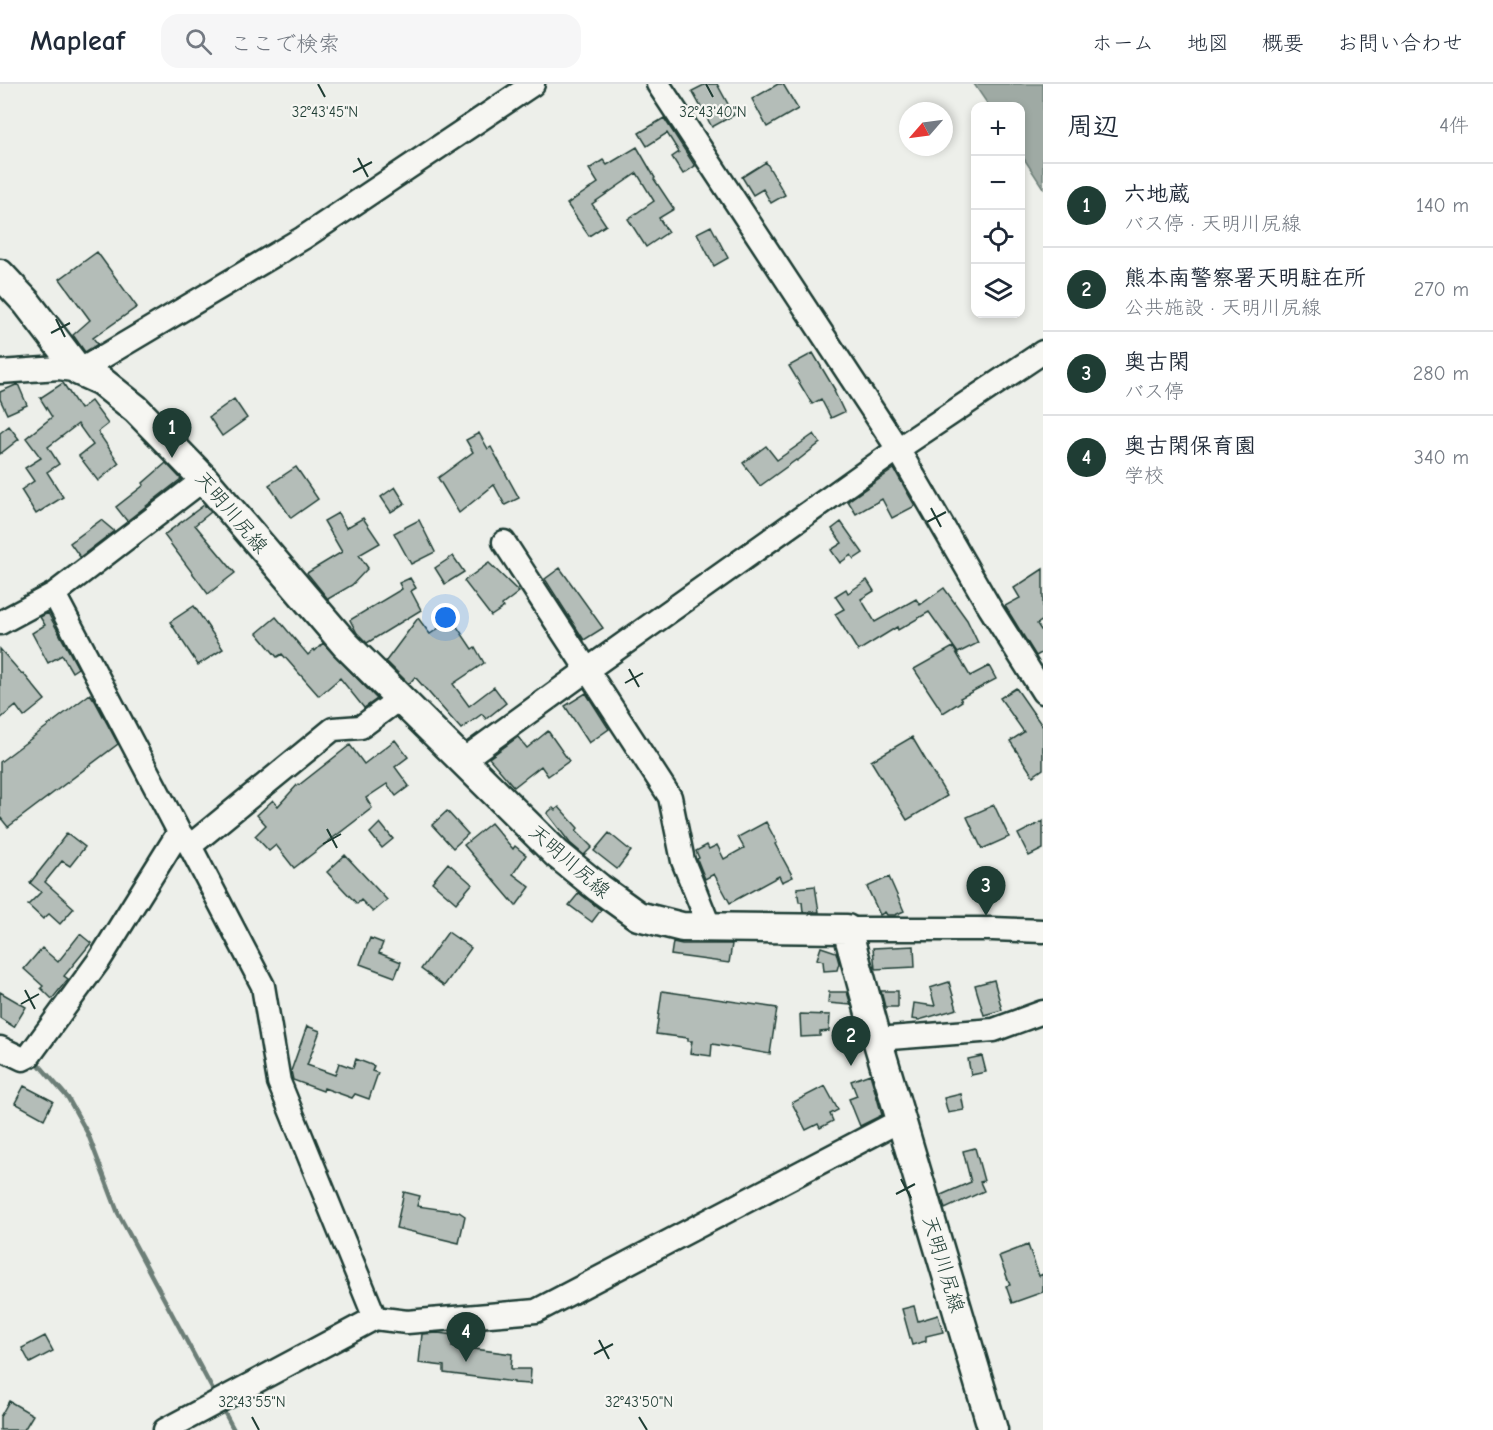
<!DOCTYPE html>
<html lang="ja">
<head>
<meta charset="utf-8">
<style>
	:root { --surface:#fff; --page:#f6f6f7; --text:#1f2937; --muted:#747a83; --line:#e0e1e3; --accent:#1f3d34 }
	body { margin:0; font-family:"Comic Neue","Klee One",sans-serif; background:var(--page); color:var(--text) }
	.controls { position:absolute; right:18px; top:18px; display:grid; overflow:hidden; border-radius:12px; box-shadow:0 3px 9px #0003 }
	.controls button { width:54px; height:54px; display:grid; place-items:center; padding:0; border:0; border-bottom:2px solid var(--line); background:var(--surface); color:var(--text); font:30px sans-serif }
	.compass { position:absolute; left:899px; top:18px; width:54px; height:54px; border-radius:50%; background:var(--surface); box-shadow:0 3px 9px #0003; rotate:242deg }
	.you { position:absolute; left:446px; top:534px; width:21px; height:21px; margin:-15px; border:4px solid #fff; border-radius:50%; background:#1a73e8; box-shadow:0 0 0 9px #1a73e833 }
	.badge { display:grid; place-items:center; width:39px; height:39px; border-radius:50%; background:var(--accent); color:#fff; font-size:20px; font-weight:700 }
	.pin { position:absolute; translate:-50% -50px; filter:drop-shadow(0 2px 3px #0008) }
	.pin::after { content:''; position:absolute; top:32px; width:21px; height:18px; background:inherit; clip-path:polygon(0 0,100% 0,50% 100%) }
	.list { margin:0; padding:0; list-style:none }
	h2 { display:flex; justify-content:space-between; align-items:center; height:78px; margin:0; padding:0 24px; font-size:26px }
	h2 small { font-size:20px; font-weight:400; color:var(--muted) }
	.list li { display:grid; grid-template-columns:39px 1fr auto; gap:18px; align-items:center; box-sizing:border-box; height:84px; padding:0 24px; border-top:2px solid var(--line) }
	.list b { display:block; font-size:22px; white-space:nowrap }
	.list p { margin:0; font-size:20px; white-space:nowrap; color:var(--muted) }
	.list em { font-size:20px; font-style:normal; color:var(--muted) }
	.icon { flex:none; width:33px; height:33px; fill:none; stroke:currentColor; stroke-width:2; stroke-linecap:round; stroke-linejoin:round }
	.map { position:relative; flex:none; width:1043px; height:1346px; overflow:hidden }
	header { display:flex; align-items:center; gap:36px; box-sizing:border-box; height:84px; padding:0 30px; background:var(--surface); border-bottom:2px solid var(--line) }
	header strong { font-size:28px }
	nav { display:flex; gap:33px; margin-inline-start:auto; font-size:21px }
	.search { width:420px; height:54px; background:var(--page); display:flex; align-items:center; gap:15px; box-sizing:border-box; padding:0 21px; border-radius:18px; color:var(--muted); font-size:22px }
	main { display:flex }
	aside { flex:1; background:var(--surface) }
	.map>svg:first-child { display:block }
	.water { fill:#9faaa4; stroke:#6c7e77; stroke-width:1.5 }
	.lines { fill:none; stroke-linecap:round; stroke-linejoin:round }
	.stream { stroke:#6c7e77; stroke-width:4.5 }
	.building { fill:#b4bdb8; stroke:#1f3d34; stroke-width:1.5 }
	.minor-casing { stroke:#1f3d34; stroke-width:27 }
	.major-casing { stroke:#1f3d34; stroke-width:33 }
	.minor { stroke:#f6f6f2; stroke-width:22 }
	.major { stroke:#f6f6f2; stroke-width:28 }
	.ticks { fill:none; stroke:#1f3d34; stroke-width:2 }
	.labels { text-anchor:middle; stroke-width:4.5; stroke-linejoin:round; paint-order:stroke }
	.street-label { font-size:20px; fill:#1f3d34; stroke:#f6f6f2 }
	.ticks-label { font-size:15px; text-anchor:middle; fill:#1f3d34; stroke:#f6f6f2; stroke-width:4.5; stroke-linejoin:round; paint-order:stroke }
</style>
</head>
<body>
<header>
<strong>Mapleaf</strong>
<div class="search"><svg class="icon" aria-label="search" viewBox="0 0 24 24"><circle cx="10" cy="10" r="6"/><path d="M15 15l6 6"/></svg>ここで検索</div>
<nav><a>ホーム</a><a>地図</a><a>概要</a><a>お問い合わせ</a></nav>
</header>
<main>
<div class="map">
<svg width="1043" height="1346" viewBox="0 0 1043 1346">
	<rect width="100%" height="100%" fill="#edefea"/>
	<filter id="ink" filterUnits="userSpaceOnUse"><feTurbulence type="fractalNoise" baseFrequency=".0167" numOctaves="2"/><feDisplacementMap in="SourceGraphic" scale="12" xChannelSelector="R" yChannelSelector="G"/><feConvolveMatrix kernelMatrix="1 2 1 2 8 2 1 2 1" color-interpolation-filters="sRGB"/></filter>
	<g filter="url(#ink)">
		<path class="water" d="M974,0H1043V104L1021,70L1020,22H989Z"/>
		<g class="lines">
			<path class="stream" d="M0,953L21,961L26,967
				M34,975L68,1014L88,1050L118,1129L216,1312
				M221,1322L234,1346"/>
		</g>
		<path class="building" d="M706,0H717L734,31L712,43L692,7Z
			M778,0H783L798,25L767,43L752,15Z
			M664,34L695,82L683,90L672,73L679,68L667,49L647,62L639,49Z
			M637,63L655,94L654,95L674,125L659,134L668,148L646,163L628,135L654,117L637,89L592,120L606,141L589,152L567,120L598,99L589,85L603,76L607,81Z
			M766,78L785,111L771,119L763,105L753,111L742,93Z
			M711,142L728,174L714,182L697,149Z
			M97,168L137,223L93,254L98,260L85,268L73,251L90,236L60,195Z
			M813,269L835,306L834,307L844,328L831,334L821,315L812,320L789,282Z
			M63,299L80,325L91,317L108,340L98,348L119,379L98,397L79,372L93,361L78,340L48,363L59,380L47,388L63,413L36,430L21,406L34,397L25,384L41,374L26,354L52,333L40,314Z
			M18,300L27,321L7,330L0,315V308Z
			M234,315L247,334L222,352L209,333Z
			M9,342L19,355L0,370V349Z
			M479,349L488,365L491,363L519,414L505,421L494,401L459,429L438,394L473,368L466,356Z
			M814,350L820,359L797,377L796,376L760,402L743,379L766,362L777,376Z
			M166,379L181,395L127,437L116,423L144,401L143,399Z
			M296,383L318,415L291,434L269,401Z
			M894,385L915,422L892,434L882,415L856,430L848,417Z
			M395,403L405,419L391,428L381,413Z
			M204,421L211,428L195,441L235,489L208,510L164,451Z
			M338,429L346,444L363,434L380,459L359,471L368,484L352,501L328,515L307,489L342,468L324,437Z
			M101,436L114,447L80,473L70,459Z
			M419,436L435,468L411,480L394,449Z
			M841,438L863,469L854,475L851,471L840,479L831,466L842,459L832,445Z
			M453,472L464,488L445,500L435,484Z
			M489,479L519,508L502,521L503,524L491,532L464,497Z
			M560,484L603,544L584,556L545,495Z
			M1043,485V536L1037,540L1043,549V568L1036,572L1005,522L1020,514L1014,504Z
			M410,494L416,504L411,507L421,526L367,559L357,549L350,536L402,505L399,499Z
			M867,496L874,507L861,515L875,538L916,515L920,521L944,504L967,536L978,559L958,569L929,528L898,546L897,543L858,567L835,530L844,525L835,512L846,505L848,509Z
			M194,522L223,565L198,581L170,538Z
			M48,529L78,584L72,588L62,571L48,579L32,549L45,541L40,533Z
			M276,533L308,571L314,565L315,567L323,559L377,615L364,624L340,594L319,612L282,570L277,573L257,549Z
			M418,534L430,550L452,535L472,565L475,563L484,579L453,600L469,622L494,603L506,619L486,635L482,630L461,645L415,593L409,600L386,577Z
			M953,563L970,592L989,582L996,595L960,614L962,617L943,629L914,585Z
			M0,565L22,590L23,589L45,616L24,633L16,622L0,635Z
			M1016,604L1043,643V685L1033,692L1010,657L1024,648L1000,614Z
			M586,609L609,645L589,659L565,622Z
			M90,610L95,617L118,660L8,743L0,733V678Z
			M548,647L569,677L548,692L541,682L514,703L489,674L518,653L527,664Z
			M912,653L947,712L907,736L871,677Z
			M395,656L408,673L395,683L409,702L396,712L387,700L366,714L372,724L294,784L276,761L269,767L255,752L266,741L257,731L273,716L278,722L298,700L299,701L350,661L364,680Z
			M994,721L1009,753L982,765L967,733Z
			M559,723L578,744L576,747L592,763L584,771L570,759L547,729L553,724L555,726Z
			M447,727L468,750L453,764L432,741Z
			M1043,737V765L1029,772L1018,750Z
			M766,738L777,759L775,760L793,793L782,798L779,792L730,819L714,790L705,795L697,775L699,774L696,767L707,761L709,765L717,761L724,775L744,764L738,753Z
			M380,739L393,755L382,764L370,749Z
			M491,739L513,765L515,762L526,771L513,790L530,803L516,822L464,761Z
			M67,749L85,763L70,782L62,777L45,798L74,824L60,840L49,830L43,835L28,821L41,808L30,799L53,770L52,769Z
			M609,749L631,767L617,785L594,767Z
			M345,771L387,816L373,828L361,816L357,820L327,788Z
			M448,779L472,800L456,819L432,798Z
			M889,793L904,827L895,831H887L885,828L880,831L867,803Z
			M815,802L819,828H803L802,818H799L797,804Z
			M579,809L601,826L592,838L569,821Z
			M448,848L471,864L444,902L421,885Z
			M80,850L91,859L64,892L68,895L52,915L41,904L43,902L24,885L42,864L58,878Z
			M370,854L383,859L379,869L401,878L395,893L360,880Z
			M673,858L682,860H732L729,879L671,871Z
			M914,862L915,883L875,885L873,864Z
			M821,863L836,868L839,879L837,886L824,887L823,877L817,875Z
			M994,896L1002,926L984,931L975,901Z
			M949,898L957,925L919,936L912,935L914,919L935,922L930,904Z
			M662,907L777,924L770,970L712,960L711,972L690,969L692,957H688V954L656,950Z
			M881,907H898V923H885Z
			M0,908L26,923L14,943L0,934Z
			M829,908H847L851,921L828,919Z
			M800,930L830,931L829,947L820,948V952L801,953Z
			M307,942L320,947L307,981L335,991L339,979L353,984L356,975L374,982L372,987L378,989L369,1015L355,1010L352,1014L324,1004L323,1007L293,996L291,987Z
			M982,972L986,988L971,991L968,975Z
			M870,990L882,1031L860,1042L849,1015L857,1012L851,997Z
			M24,1002L53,1017L44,1035L15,1019Z
			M825,1002L838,1026L830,1030L833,1037L820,1044L818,1040L806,1046L792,1019Z
			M961,1010L964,1026L948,1029L944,1014Z
			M975,1064L984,1097L980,1098L984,1107L945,1125L941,1111L971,1098L963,1067Z
			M404,1108L420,1112L417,1122L459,1128L465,1132L459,1159L396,1144Z
			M1028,1161L1039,1192L1043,1190V1208L1012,1219L1006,1202L1010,1201L999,1172Z
			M914,1222L918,1237L938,1231L943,1248L926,1252V1257L912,1261L902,1225Z
			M438,1249L454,1251L452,1262L512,1270L511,1285H531L530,1300L514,1299V1298L444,1289V1282L419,1279L422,1250Z
			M45,1252L53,1267L30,1279L22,1264Z
			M9,1317L33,1331L24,1346H0V1333Z"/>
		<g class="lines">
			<g class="minor-casing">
				<path id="minor" d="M658,0L898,365L990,524L1043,608
					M0,288L59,284L79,287L303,154L533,0
					M504,458L670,713L683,777L710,844
					M54,510L179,748L190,762L263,902L279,998L375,1234
					M0,539L54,510L204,395
					M463,676L587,586L898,365L1043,268
					M190,762L333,645L361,643L400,614
					M847,845H993L1043,847
					M877,955L994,946L1043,928
					M0,964L23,975L29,972L100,875L179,748
					M165,1346L375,1234L407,1238L536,1227L901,1036"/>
			</g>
			<g class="major-casing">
				<path id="major" d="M0,190L27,219L79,287L101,297L136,325L204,395L345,560L557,770L599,804L638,832L682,843L847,845L877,955L993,1346"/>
			</g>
			<use href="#minor" class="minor"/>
			<use href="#major" class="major"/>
		</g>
	</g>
	<path class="ticks" d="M318,0L325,13M706,0L713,13M358,74L368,93M353,88L372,78M56,235L65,253M51,249L70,239M931,424L941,443M927,438L946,428M629,585L639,603M625,599L643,589M327,745L337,764M323,760L341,750M25,906L35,925M21,920L39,910M901,1095L911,1114M896,1110L915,1100M599,1256L609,1275M594,1270L613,1260M252,1333L259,1346M639,1333L647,1346"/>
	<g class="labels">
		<g class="street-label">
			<text transform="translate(232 428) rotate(50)" y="7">天明川尻線</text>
			<text transform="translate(570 777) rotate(41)" y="7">天明川尻線</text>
			<text transform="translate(944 1180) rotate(73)" y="7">天明川尻線</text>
		</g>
	</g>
	<g class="ticks-label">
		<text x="325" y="33">32°43'45"N</text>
		<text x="713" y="33">32°43'40"N</text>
		<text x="252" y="1323">32°43'55"N</text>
		<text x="639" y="1323">32°43'50"N</text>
	</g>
</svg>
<div class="controls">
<button>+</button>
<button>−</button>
<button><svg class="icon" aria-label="locate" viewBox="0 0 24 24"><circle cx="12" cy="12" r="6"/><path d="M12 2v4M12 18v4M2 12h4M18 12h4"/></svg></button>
<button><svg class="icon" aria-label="layers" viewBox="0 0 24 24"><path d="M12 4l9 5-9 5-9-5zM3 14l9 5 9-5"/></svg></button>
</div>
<svg class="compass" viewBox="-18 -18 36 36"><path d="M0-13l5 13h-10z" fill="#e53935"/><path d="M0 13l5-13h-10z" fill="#747a83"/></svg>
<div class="you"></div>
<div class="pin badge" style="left:172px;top:374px">1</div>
<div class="pin badge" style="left:851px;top:982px">2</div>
<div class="pin badge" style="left:986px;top:832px">3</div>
<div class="pin badge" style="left:466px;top:1278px">4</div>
</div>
<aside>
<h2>周辺<small>4件</small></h2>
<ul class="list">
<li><span class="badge">1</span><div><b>六地蔵</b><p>バス停 · 天明川尻線</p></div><em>140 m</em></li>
<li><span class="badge">2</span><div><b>熊本南警察署天明駐在所</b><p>公共施設 · 天明川尻線</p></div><em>270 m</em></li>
<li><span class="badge">3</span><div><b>奥古閑</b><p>バス停</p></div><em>280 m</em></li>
<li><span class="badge">4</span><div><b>奥古閑保育園</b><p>学校</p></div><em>340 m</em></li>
</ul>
</aside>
</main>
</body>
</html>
